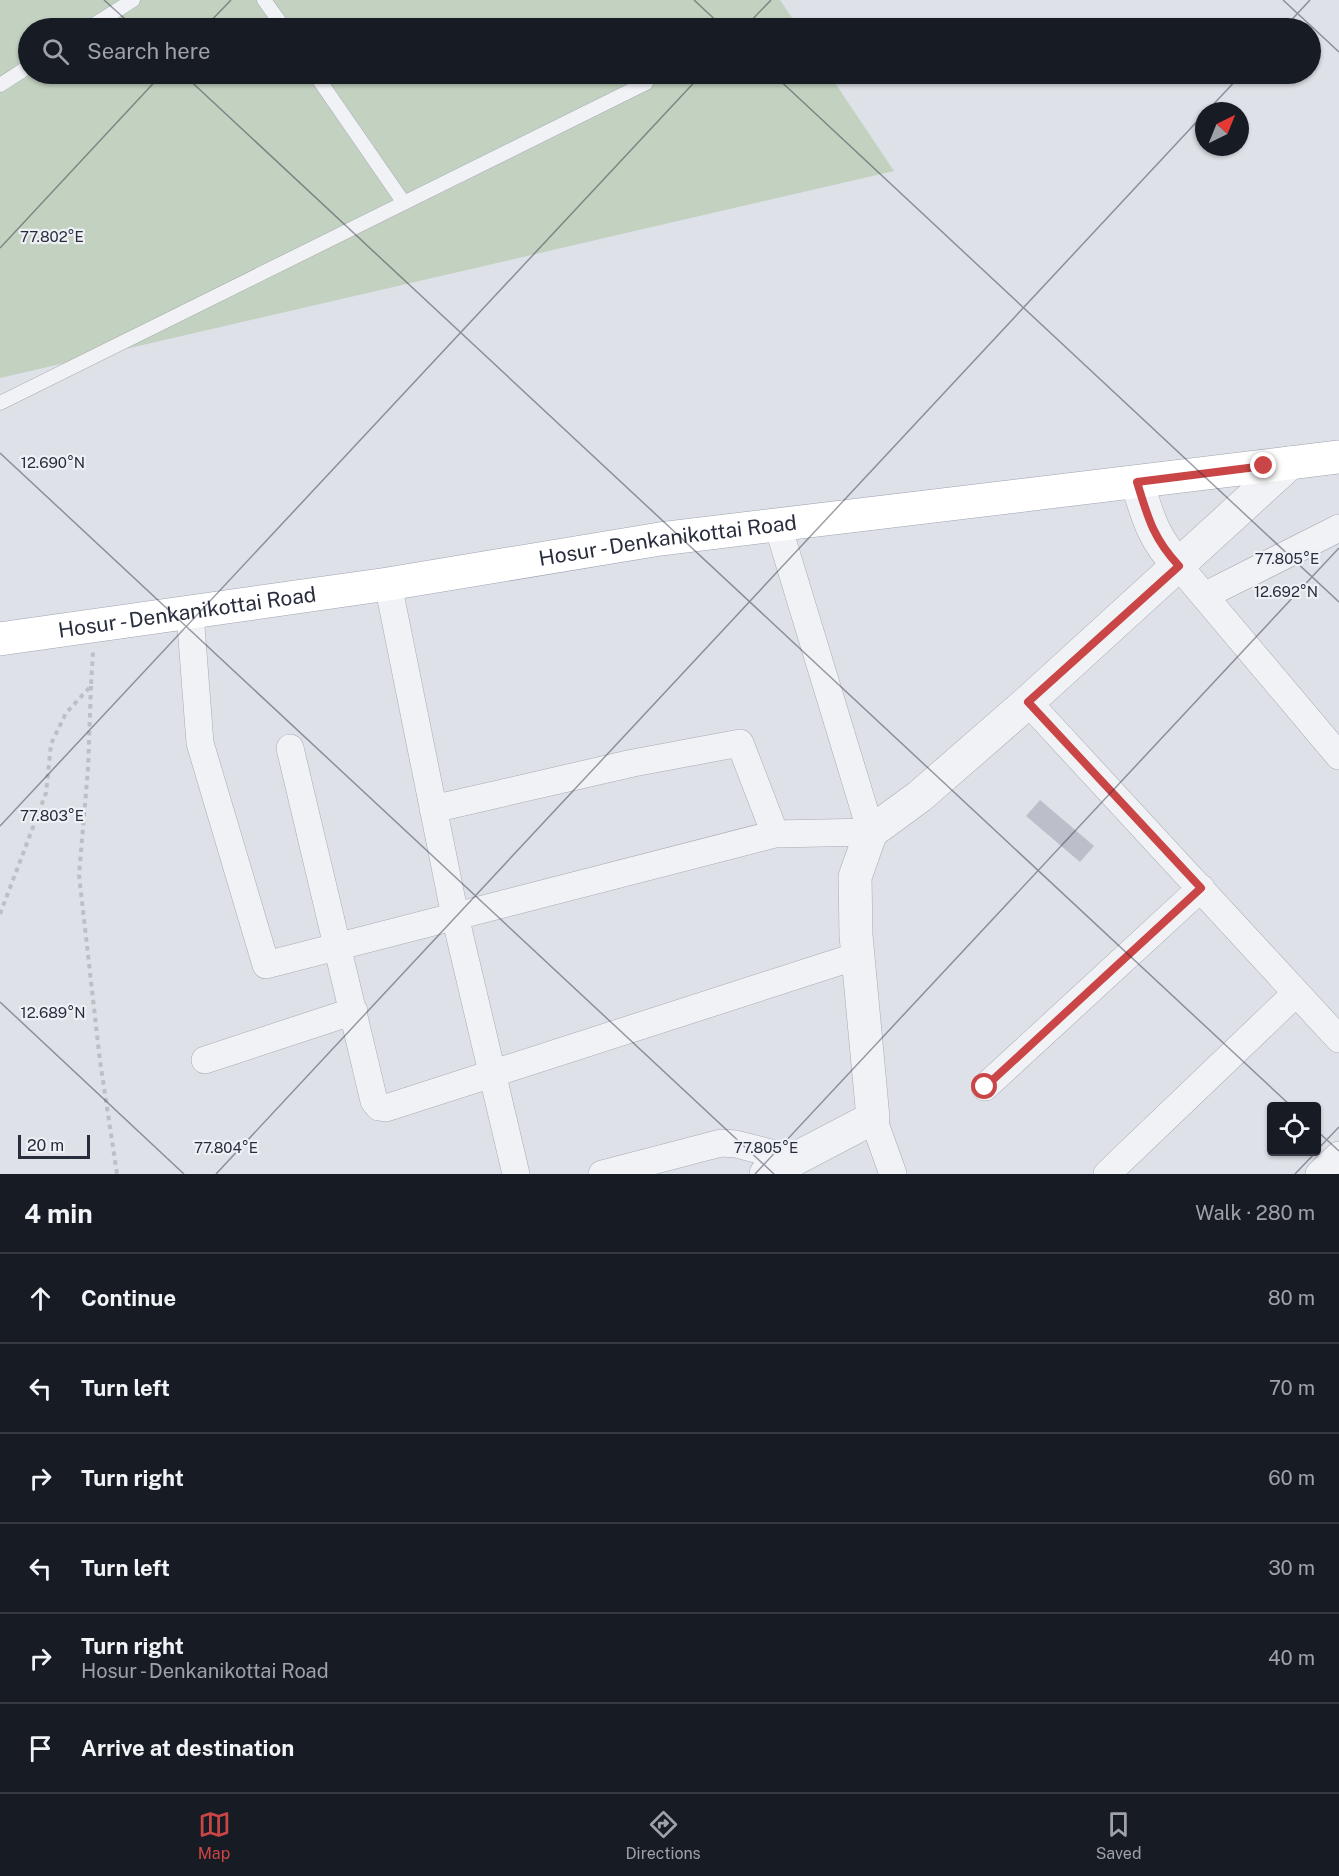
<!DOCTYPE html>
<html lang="en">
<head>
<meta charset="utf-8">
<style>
	:root { --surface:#171b24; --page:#242831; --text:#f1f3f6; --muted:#9ea1a6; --line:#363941; --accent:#ca4646 }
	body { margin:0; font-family:"Public Sans",sans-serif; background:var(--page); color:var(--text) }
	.controls { position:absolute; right:18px; bottom:18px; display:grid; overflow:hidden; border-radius:6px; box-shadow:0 2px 4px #0004 }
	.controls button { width:54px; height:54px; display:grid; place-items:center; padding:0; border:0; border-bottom:2px solid var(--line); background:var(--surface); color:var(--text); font:30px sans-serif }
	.compass { position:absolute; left:1195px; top:102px; width:54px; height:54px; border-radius:50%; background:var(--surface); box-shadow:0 2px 4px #0004; rotate:43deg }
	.scale { position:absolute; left:18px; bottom:15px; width:72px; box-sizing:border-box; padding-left:6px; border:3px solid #282d3e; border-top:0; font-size:16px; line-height:21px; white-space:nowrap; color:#282d3e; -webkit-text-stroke:4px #eef0f5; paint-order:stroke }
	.stop { position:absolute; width:18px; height:18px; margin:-14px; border:4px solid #ca4646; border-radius:50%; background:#fff }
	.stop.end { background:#ca4646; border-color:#fff; box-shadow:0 2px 6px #0008 }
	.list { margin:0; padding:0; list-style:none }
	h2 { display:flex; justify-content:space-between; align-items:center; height:78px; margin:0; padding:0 24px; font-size:26px }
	h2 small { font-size:20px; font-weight:400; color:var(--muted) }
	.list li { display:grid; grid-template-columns:39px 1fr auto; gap:18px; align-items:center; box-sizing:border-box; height:90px; padding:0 24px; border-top:2px solid var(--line) }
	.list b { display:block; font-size:22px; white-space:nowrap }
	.list p { margin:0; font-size:20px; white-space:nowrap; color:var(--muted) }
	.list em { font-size:20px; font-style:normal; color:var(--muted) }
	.icon { flex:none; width:33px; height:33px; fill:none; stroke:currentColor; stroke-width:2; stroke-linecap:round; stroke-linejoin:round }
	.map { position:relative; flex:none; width:1339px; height:1174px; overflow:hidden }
	.search { position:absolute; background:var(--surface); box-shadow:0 2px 4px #0004; left:18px; right:18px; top:18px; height:66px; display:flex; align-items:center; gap:15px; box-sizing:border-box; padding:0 21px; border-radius:33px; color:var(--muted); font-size:22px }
	.sheet { height:618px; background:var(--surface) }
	nav { display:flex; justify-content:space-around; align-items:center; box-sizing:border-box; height:84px; border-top:2px solid var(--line); background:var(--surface); font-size:16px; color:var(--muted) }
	nav a { display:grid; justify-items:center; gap:3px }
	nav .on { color:var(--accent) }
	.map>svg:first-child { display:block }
	.green { fill:#c2d1c0 }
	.building { fill:#bcbfca }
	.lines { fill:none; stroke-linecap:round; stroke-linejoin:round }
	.service-casing { stroke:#a7abb4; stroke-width:15 }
	.minor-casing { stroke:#a7abb4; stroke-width:28 }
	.tertiary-casing { stroke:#a7abb4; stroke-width:34 }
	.primary-casing { stroke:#9ea3b3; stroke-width:34 }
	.path { stroke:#bdbfc6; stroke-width:4; stroke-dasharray:4.5 4.5; stroke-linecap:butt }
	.service { stroke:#f1f2f6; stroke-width:14 }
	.minor { stroke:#f1f2f6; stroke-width:27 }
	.tertiary { stroke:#f1f2f6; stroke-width:33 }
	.primary { stroke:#fff; stroke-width:33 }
	.route { stroke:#ca4646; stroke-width:8 }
	.ticks { fill:none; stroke:#282d3e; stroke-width:1.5; stroke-opacity:0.45 }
	.labels { text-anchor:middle; stroke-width:4.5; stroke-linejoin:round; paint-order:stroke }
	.street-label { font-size:21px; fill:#282d3e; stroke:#eef0f5 }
	.ticks-label { font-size:15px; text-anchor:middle; fill:#282d3e; stroke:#eef0f5; stroke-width:4.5; stroke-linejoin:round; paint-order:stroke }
</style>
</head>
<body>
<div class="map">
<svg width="1339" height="1174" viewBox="0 0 1339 1174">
	<rect width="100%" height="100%" fill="#dee1e7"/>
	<path class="green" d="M0,0H780L799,28H28V74H829L894,171L0,378Z"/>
	<path class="building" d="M1040,800L1094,846L1080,862L1026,816Z"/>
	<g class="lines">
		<g class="service-casing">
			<path id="service" d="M264,0L284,28
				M89,28L133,0
				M315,74L404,203
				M0,85L28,67
				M0,403L646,83"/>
		</g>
		<g class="minor-casing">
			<path id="minor" d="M1179,566L1339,756
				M388,584L455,916L516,1174
				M1204,596L1339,528
				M190,613L200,743L266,965L775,834L871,832L778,526
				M1028,702L1339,1039
				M290,748L374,1101L379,1107L386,1108L857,956
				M433,809L633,763L740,743L775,834
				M205,1060L354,1011
				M985,1087L1201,888
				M873,1118L893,1174
				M602,1174L721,1143L736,1144L794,1159
				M1107,1174L1295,994
				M1319,1174L1339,1155"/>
		</g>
		<g class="tertiary-casing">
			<path id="tertiary" d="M1137,482C1148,518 1153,538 1179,566
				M766,1174L873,1118L856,935L855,877L871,832L920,796L1028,702L1290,463"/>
		</g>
		<g class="primary-casing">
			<g id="primary">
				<path id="s1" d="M0,639L388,584L660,539L1339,457"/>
			</g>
		</g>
		<path class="path" d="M91,686L88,769L79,875L100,1061L117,1174
			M0,914L46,793L51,744L66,713L91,686L93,652"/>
		<use href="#service" class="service"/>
		<use href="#minor" class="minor"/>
		<use href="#tertiary" class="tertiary"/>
		<use href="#primary" class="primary"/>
	</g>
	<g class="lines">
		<path class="route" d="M985,1087L1201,888L1028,702L1179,566C1153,538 1148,518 1137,482L1264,466"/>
	</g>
	<path class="ticks" d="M104,0L135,28M694,0L724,28M1283,0L1339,52M204,28L231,0M744,28L771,0M1284,28L1310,0M183,74L1291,1106M773,74L1339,602M1207,111L1242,74M0,248L162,74M0,453L774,1174M0,826L702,74M0,1002L184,1174M1316,1130L1339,1151M1316,1151L1339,1127M216,1174L1204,114M755,1174L1339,548M1295,1174L1316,1152"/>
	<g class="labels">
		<g class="street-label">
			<text dy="7" stroke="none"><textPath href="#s1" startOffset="675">Hosur - Denkanikottai Road</textPath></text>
			<text dy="7" stroke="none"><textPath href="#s1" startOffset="189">Hosur - Denkanikottai Road</textPath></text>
		</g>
	</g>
	<g class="ticks-label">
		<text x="52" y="242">77.802°E</text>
		<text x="53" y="468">12.690°N</text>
		<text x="1287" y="564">77.805°E</text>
		<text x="1286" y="597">12.692°N</text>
		<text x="52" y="821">77.803°E</text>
		<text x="53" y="1018">12.689°N</text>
		<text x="226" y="1153">77.804°E</text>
		<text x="766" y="1153">77.805°E</text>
	</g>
</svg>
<div class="controls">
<button><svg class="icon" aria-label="locate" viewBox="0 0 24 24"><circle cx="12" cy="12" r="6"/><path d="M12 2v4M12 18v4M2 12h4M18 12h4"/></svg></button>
</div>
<svg class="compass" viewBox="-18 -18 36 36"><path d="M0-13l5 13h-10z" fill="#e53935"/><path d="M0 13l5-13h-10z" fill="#9ea1a6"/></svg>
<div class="scale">20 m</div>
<div class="stop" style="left:985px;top:1087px"></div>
<div class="stop end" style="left:1264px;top:466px"></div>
<div class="search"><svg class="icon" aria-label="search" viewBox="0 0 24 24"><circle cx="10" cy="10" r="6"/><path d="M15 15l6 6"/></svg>Search here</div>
</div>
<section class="sheet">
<h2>4 min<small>Walk · 280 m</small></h2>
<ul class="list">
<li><svg class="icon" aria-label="ahead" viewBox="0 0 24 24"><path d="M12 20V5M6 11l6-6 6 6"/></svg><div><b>Continue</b></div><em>80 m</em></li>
<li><svg class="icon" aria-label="left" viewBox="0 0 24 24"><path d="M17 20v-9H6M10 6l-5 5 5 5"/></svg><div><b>Turn left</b></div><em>70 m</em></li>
<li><svg class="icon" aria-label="right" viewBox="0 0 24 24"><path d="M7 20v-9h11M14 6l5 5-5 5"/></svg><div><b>Turn right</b></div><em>60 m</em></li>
<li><svg class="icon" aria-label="left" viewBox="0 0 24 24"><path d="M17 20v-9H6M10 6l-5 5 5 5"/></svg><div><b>Turn left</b></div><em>30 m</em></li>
<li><svg class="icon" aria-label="right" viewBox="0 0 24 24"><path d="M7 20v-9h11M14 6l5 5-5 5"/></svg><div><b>Turn right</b><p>Hosur - Denkanikottai Road</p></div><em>40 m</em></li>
<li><svg class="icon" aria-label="arrive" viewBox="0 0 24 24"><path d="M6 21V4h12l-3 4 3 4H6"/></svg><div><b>Arrive at destination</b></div></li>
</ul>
</section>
<nav>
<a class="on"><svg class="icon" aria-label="map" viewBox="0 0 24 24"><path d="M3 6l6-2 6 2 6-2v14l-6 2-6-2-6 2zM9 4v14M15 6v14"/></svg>Map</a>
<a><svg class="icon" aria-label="directions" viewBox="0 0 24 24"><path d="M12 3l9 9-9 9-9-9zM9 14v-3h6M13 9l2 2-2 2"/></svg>Directions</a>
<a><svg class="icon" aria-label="saved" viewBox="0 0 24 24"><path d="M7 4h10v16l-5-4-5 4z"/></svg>Saved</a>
</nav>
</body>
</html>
